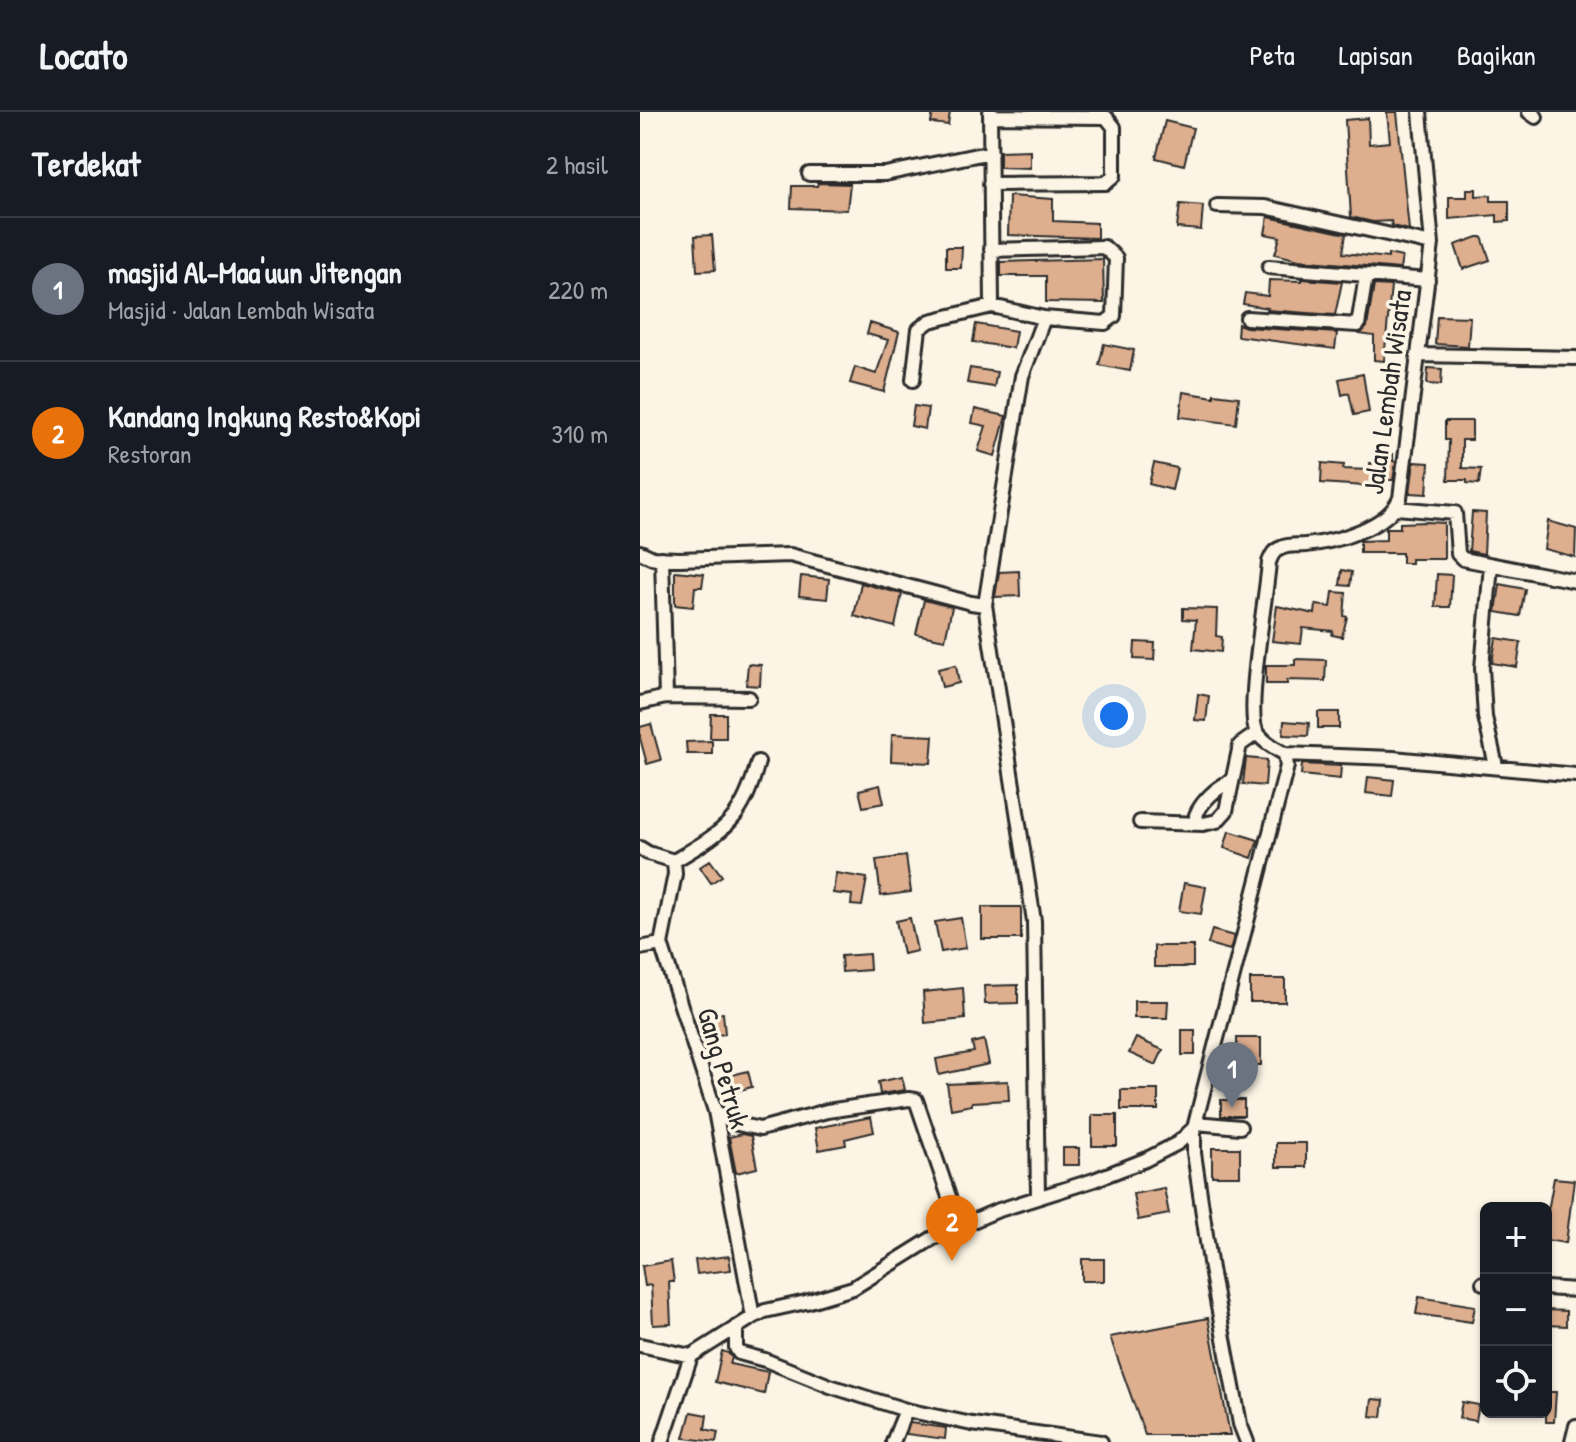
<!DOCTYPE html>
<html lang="id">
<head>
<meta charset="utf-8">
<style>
	:root { --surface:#171b24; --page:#242831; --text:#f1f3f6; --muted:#9ea1a6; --line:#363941; --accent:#8c9099 }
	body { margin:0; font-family:"Patrick Hand",sans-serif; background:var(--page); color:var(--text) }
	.controls { position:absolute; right:24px; bottom:24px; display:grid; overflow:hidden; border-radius:12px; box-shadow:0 2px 6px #0004 }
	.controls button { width:72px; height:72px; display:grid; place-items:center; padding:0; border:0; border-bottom:2px solid var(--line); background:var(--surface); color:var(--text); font:40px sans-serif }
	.you { position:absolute; left:474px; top:604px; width:28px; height:28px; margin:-20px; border:6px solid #fff; border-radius:50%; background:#1a73e8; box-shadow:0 0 0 12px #1a73e833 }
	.badge { display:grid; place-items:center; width:52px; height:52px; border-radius:50%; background:var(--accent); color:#fff; font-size:26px; font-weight:700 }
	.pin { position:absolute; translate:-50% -66px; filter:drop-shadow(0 2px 4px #0008) }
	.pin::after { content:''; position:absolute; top:42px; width:28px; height:24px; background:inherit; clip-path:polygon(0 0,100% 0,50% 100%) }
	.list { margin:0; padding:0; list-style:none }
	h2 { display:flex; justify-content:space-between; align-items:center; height:104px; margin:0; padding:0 32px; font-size:34px }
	h2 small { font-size:26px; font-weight:400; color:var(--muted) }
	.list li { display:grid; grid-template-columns:52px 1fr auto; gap:24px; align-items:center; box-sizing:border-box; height:144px; padding:0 32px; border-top:2px solid var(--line) }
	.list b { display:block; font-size:30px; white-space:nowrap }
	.list p { margin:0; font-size:26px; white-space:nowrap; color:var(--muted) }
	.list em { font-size:26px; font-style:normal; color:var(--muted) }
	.icon { flex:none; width:44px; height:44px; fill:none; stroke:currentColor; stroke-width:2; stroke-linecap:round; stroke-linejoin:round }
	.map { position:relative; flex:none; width:936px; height:1330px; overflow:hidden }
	header { display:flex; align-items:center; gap:48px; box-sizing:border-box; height:112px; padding:0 40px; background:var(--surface); border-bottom:2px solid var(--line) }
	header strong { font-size:38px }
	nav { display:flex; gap:44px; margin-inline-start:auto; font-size:28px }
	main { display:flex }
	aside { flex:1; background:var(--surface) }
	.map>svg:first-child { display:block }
	.building { fill:#deaf8f; stroke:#2b2b2b; stroke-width:2 }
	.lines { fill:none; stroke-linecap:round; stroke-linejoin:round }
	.minor-casing { stroke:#2b2b2b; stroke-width:18 }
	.minor { stroke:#fcf5e5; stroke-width:12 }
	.labels { text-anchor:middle; stroke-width:7; stroke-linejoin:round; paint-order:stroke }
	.street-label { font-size:28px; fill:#2b2b2b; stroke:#fcf5e5 }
</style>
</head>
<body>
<header>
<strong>Locato</strong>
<nav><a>Peta</a><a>Lapisan</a><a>Bagikan</a></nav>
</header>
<main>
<aside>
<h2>Terdekat<small>2 hasil</small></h2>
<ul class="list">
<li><span class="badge" style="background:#6b7280">1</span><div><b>masjid Al-Maa'uun Jitengan</b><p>Masjid · Jalan Lembah Wisata</p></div><em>220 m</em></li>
<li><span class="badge" style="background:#e8710a">2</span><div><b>Kandang Ingkung Resto&amp;Kopi</b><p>Restoran</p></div><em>310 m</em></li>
</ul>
</aside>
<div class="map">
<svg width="936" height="1330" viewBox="0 0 936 1330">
	<rect width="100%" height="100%" fill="#fcf5e5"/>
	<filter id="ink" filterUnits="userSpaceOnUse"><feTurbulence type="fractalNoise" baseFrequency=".0125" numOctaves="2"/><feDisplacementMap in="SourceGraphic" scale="16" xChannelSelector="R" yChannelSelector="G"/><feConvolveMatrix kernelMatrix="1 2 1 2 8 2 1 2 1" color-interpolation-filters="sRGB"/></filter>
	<g filter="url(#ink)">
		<path class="building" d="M293,0H310L308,13L291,11Z
			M747,0H757L769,118L752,114L751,109L733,110L711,105L705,8L728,6L729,32L750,30Z
			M525,9L553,16L544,53L516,46Z
			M390,38V56L360,55V39Z
			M178,71L210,72L207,98L151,96L152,74H177Z
			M827,77H836V84L851,83V89H869V109L857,110V103L809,107V85H827Z
			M369,84L413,87V109L457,111V126L368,123Z
			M540,92L563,94L561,118L537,116Z
			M628,105L706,122L703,141L748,146V142L762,145L760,157L659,148L635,142L640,125L625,122Z
			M72,123L75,158L57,159L55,124Z
			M838,125H842L850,148L823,157L815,133Z
			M306,135H322L321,156H306Z
			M463,147L464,191L406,190V164H361V150Z
			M662,167L702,170L695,203L627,198L628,196L603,192L605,181L628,184L629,168L662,169Z
			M734,173L751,174L744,249L734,248V224L720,222L727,215Z
			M797,204L830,205L828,234L795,232Z
			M230,211L259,220L244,280L210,271L215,255L236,262L248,228L227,222Z
			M336,212L376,219L373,236L333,230Z
			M598,212L606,215L697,221L695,237L597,224Z
			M464,232L494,238L490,259L459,253Z
			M330,256L357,260L354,275L327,271Z
			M788,256L802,257L801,273L787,272Z
			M723,262L729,300L714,303L709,281L702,283L699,267Z
			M543,280L574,285V282L599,285L596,312L540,305Z
			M274,294L288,296L285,317L271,314Z
			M335,297L366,304L355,344L338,339L346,314L332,311Z
			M805,309H832V328H822V356L841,357L839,372L827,371V368H808L809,328H805Z
			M740,342H753V349L756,350L753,368H739V373L725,374L681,371L682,351L704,353L703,357L730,358V351L741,352Z
			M774,350L789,351L787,382L770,381Z
			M514,351L537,356L532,378L509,372Z
			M832,400L846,401L844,442L829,439Z
			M908,409L936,417L935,445L904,437Z
			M787,410L804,411V447H771V451H762V441H720V429L746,428V416H760V411Z
			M702,458L712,460L710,474L700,473Z
			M35,459L64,462L62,475H55L53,495L35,493Z
			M379,459L380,484L355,485L359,460Z
			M797,462L812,463L810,495H795Z
			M161,464L189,467L187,487L159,484Z
			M221,471L262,482L255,515L214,504Z
			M860,472L885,477L880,504L856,500Z
			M693,480L706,481L704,504L707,505L702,525L692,523L693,519L663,516L661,532L632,529L637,494L675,502L676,493L691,495Z
			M284,488L312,495L305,528L276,522Z
			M543,496L577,497L576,524L582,525L581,540L553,537L556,508L543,507Z
			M856,526L881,530L877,555L852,551Z
			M495,530L515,531L514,548L494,547Z
			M655,547L686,548L685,569L647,568V572H626V553H655Z
			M108,552L121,553L120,574L106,573Z
			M316,553L319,571L302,575L298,557Z
			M558,582L569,584L566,609L555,608Z
			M678,600H699V616H678Z
			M71,602H86V626H70Z
			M644,609L669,611L668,624L643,623Z
			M11,612L21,648L7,652L0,626V615Z
			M252,622L293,624L291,651L251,649Z
			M72,629V642H47L46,630Z
			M606,646L627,648L625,674L603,672Z
			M662,652L701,654L700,667L661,663Z
			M728,665L754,668L752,684L726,681Z
			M240,673L244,691L223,695L219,678Z
			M589,719L618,728L612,746L584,736Z
			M266,744L271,780L241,784L236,748Z
			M70,748L82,764L71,771L60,755Z
			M196,761L227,766L222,794L211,793L212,783L193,781Z
			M544,771L566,775L561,802L539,799Z
			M342,795H381V827H342Z
			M270,806L277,839L263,842L256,809Z
			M321,806L326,836L301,840L295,810Z
			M572,818L594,824L590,838L568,832Z
			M514,834H553V855H514Z
			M229,842L230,858L202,860L201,844Z
			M610,867H645V890H610Z
			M378,873V891L345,892L344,874Z
			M323,876L325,907L285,911L283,880Z
			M494,889H528L527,906H494Z
			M83,901L85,922L66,924L64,903Z
			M542,918H555V943H542Z
			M496,926L523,938L516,953L489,941Z
			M597,926H621V953H597Z
			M344,928L349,952L299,963L296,947L334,940L332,931Z
			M108,959L112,975L84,982L80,966Z
			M262,965L265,978L240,982L238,970Z
			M368,969L369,988L332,990V993L311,997L307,972Z
			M481,978H518V998H481Z
			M581,988H604V1004H581Z
			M452,1003H477V1034H452Z
			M231,1005L234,1020L205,1027L206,1033L179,1038L175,1016Z
			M102,1022L111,1024L117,1056L96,1061L89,1025Z
			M636,1031H666V1055H636Z
			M423,1036H439V1053H423Z
			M572,1036H600V1064H572Z
			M914,1066L934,1068L926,1131L906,1128V1110Z
			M524,1076L529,1102L498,1108L493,1082Z
			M89,1144L91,1158L57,1162L55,1148Z
			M442,1147H464V1169H442Z
			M31,1149L34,1170H29L31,1212L13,1213L11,1173L5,1174L2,1154Z
			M779,1185L835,1194L832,1210L776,1202Z
			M906,1198L926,1199V1214L906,1213Z
			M568,1206L590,1323H505L470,1225Z
			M82,1239L88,1241L92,1246L90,1252L128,1260L124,1282L75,1270Z
			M906,1280H916L914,1310H906Z
			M732,1287L744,1288L742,1305L730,1304Z
			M822,1290L839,1293L836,1309L819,1306Z
			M51,1300L67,1303L65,1317L78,1320L76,1330L44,1326Z
			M270,1311L306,1316L305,1327L266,1322Z"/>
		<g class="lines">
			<g class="minor-casing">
				<path id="minor" d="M350,0L352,194
					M889,0L896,5
					M350,4L466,5L474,15V64L466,71L350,72
					M169,62H245L351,40
					M577,94L625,95L792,132
					M351,138L464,135L476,146L474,204L465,211L404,206
					M629,155L788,168
					M607,206L718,213L726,164
					M777,243L936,246
					M273,268L279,217L290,209L352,194L404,206L382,264L345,493L394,809L398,1085
					M756,396L815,401L818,442L823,447L936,469
					M0,440L13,446L40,447L150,443L331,491L345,493
					M22,446L26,585
					M851,453L842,556L845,605L856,654
					M0,591L26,585L109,586
					M645,642L753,646L936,663
					M500,710L563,712L577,709L586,699L600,633L617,621
					M558,711L556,703C562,689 576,676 591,669
					M0,736L8,741L34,749L35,762L21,832L75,999L113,1205
					M34,749C85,718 102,710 118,650
					M0,836L21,832
					M75,999L93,1011L120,1017L187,999L269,987L276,988L319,1114
					M556,1011L600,1015
					M554,1016V1041L571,1157L600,1312L607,1330
					M843,1171H846
					M906,1176L936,1178
					M96,1215V1236L99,1241L125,1248L190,1274L266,1298L332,1312L461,1330
					M0,1233L51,1244
					M22,1330L51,1244L113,1205L125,1199L166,1190L213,1176L293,1126L356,1099L454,1068L505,1048L538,1031L554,1016L647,654L645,642C635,636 621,629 616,618C606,597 627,481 629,450C632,443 633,439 641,436C649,432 657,434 666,433C695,430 749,415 760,386L792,132L780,0
					M253,1330L266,1298
					M932,1330L936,1314"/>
			</g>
			<use href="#minor" class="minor"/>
		</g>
	</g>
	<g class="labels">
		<g class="street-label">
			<text transform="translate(747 280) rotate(-82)" y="10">Jalan Lembah Wisata</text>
			<text transform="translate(84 956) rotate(74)" y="10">Gang Petruk</text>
		</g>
	</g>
</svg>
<div class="controls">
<button>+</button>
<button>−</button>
<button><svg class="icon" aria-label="locate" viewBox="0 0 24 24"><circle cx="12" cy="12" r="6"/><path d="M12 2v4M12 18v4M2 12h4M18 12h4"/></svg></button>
</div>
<div class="you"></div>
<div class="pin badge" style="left:592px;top:996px;background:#6b7280">1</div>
<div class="pin badge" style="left:312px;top:1149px;background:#e8710a">2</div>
</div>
</main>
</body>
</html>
